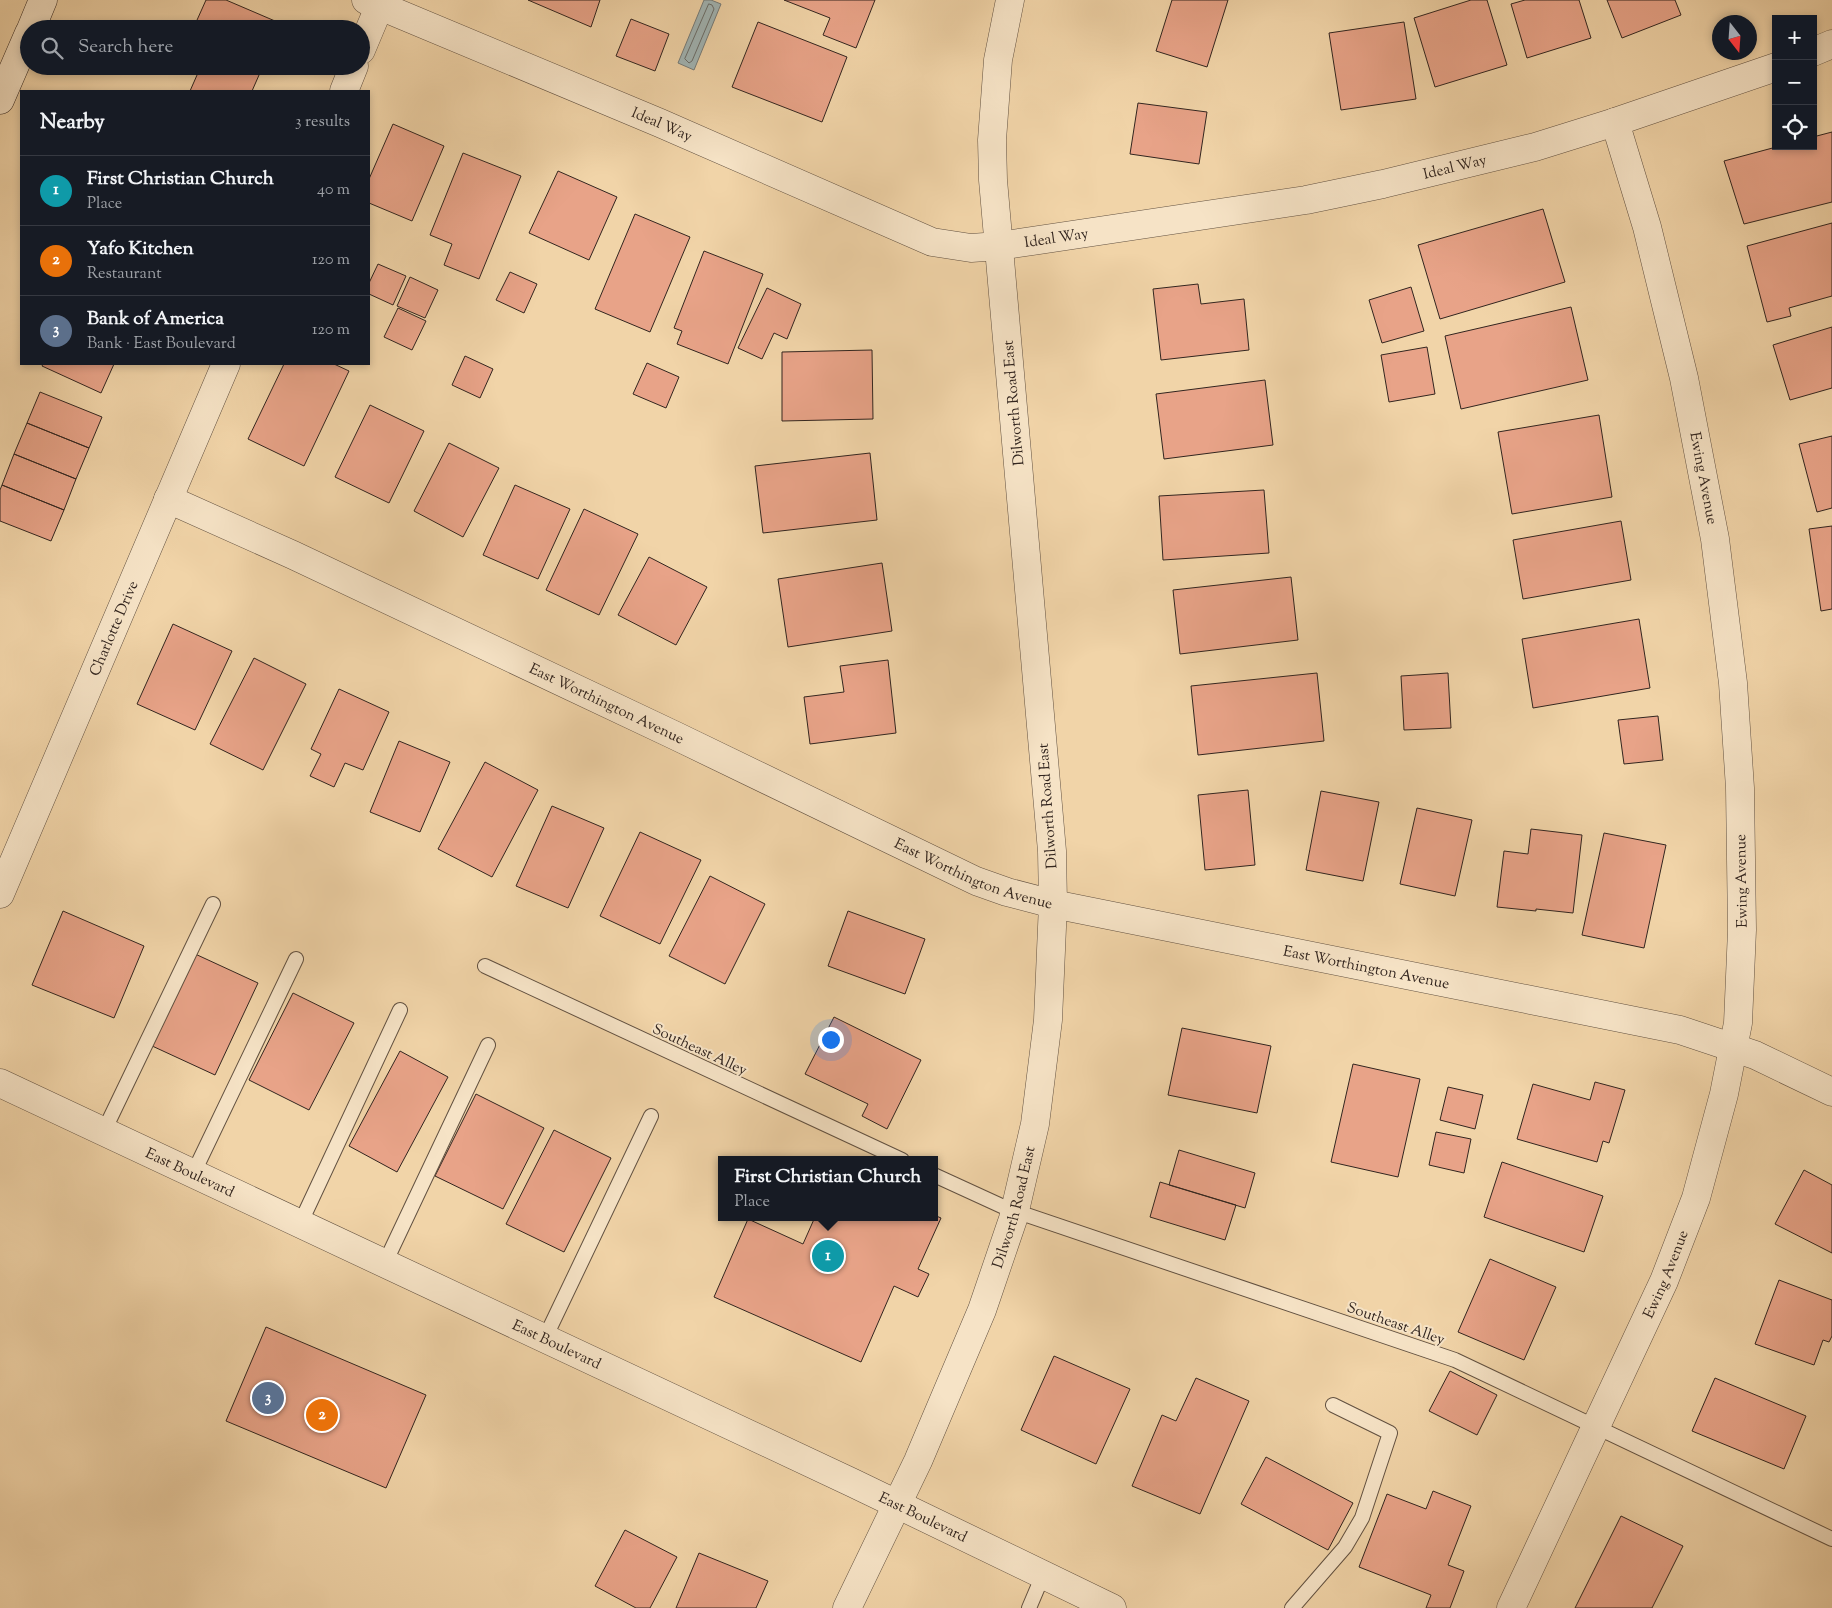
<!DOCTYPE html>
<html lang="en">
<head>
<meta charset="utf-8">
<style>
	:root { --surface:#171b24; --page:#20242c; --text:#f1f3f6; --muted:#9ea1a6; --line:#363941; --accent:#c59692 }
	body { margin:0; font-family:"Sorts Mill Goudy",serif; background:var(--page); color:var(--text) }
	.controls { position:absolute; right:15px; top:15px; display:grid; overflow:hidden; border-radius:0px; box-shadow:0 2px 8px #0003 }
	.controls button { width:45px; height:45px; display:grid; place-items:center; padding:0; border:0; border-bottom:1px solid var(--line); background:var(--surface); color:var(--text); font:25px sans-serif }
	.compass { position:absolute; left:1712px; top:15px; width:45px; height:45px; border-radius:50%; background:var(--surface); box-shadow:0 2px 8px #0003; rotate:163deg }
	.you { position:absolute; left:830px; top:1039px; width:18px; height:18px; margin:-12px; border:4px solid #fff; border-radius:50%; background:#1a73e8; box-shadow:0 0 0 8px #1a73e833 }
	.badge { display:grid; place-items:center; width:32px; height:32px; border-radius:50%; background:var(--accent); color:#fff; font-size:16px; font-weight:700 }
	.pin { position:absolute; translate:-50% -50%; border:2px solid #fff; box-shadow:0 1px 5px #0006 }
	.popup { position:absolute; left:718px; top:1156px; width:220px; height:65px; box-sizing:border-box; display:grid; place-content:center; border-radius:0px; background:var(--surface); filter:drop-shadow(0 1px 4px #0005); font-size:16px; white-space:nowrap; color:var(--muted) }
	.popup b { font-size:19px; color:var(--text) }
	.popup::after { content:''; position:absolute; left:50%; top:100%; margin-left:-10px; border:10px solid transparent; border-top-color:var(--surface) }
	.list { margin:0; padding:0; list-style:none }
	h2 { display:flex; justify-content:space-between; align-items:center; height:65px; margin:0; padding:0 20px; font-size:21px }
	h2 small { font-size:16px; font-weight:400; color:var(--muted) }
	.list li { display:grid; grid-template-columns:32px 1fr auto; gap:15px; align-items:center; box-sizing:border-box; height:70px; padding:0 20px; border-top:1px solid var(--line) }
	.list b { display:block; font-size:19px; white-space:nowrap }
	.list p { margin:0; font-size:16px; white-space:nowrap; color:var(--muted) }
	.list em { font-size:16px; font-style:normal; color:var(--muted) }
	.icon { flex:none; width:28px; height:28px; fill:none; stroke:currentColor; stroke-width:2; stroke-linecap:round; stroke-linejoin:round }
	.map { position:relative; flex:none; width:1832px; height:1608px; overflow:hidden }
	.search { position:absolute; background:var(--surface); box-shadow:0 2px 8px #0003; left:20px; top:20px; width:350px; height:55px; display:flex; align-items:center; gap:12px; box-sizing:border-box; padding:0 18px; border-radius:28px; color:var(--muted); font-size:19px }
	.panel { position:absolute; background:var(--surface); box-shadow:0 2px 8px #0003; left:20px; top:90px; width:350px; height:275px; border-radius:0px }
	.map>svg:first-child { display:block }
	.water { fill:#a1b5b5; stroke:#757b79 }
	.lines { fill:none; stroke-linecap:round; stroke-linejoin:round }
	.shore { stroke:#6a6d6a; stroke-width:1 }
	.building { fill:#e8a388; stroke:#32251f }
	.service-casing { stroke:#625141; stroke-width:16 }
	.minor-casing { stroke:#625141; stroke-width:29 }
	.tertiary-casing { stroke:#625141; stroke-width:29 }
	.secondary-casing { stroke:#32251f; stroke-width:29 }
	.service { stroke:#f6e3c6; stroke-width:14 }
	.minor { stroke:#f6e3c6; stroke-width:28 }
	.tertiary { stroke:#f6e3c6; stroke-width:28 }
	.secondary { stroke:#f6e3c6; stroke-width:28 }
	.labels { text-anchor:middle; stroke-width:4; stroke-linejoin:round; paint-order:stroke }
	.street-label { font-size:15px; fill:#32251f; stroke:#f6e3c6 }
</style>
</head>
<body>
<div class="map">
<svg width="1832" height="1608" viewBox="0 0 1832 1608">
	<rect width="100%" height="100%" fill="#f1d4a8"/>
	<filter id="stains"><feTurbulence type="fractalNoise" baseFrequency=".004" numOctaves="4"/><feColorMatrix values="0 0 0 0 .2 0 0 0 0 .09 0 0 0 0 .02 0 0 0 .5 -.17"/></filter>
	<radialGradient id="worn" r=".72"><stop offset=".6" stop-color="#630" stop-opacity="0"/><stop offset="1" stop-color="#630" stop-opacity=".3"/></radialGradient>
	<path class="water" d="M704,0H711L721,4L694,70L678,63Z"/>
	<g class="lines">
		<path class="shore" d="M709,4L712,5L714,9L692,61L689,63L685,59Z"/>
	</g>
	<path class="building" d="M206,0H226L282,24L280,29H193Z
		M528,0H600L591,27Z
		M784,0H875L856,48L823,35L830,18Z
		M1172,0H1228L1207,67L1156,51Z
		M1471,0H1487L1507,65L1435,87L1414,18Z
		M1525,0H1579L1591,38L1527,58L1511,4Z
		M1607,0H1675L1681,15L1622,38Z
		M631,19L669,34L655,71L616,56Z
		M758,22L847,57L822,122L732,87Z
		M1404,22L1416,99L1341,110L1329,33Z
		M201,66H263L252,91H190Z
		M1138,103L1207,112L1199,164L1130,154Z
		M393,124L444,146L412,221L369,203V179Z
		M1832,132V202L1744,224L1724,161L1780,146H1813V137Z
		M463,153L521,176L479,279L444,265L452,244L430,235Z
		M558,171L617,197L589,260L529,233Z
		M1543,209L1565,282L1440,319L1418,245Z
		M635,214L690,237L650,332L595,309Z
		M1832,223V296L1789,308L1791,316L1767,322L1747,246Z
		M704,251L763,274L728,364L677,344L682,331L674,328Z
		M378,264L406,276L393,305L369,294V283Z
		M510,272L537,284L524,313L496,300Z
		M410,277L438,290L425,318L397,306Z
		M1198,284L1201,304L1244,299L1249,350L1161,360L1153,289Z
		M1411,287L1424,331L1382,343L1369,300Z
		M767,288L801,304L787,339L774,333L762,359L738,348Z
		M1571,307L1588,380L1461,409L1445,336Z
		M398,308L426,321L412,350L384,337Z
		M1832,327V388L1790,400L1773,345Z
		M1427,347L1435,394L1389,402L1381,355Z
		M872,350L873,419L782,421V352Z
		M465,356L493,369L480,398L452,385Z
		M647,363L679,377L666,408L633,394Z
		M43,364H114L101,393L42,366Z
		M284,364H334L349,371L304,466L248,439Z
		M1265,380L1273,445L1164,459L1156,394Z
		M40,392L102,417L89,448L27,423Z
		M370,405L424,431L389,503L335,477Z
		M1599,415L1612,497L1512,514L1498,432Z
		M27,423L89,448L76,479L14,454Z
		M1832,436V508L1817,512L1799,444Z
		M449,443L499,468L463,537L414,511Z
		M870,453L877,520L763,533L755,466Z
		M14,454L76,479L64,510L2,485Z
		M2,485L64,510L51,541L0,521V490Z
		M515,485L570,509L538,579L483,555Z
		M1264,490L1269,553L1163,560L1159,496Z
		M584,509L638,534L599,615L546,590Z
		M1621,521L1631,580L1523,599L1513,540Z
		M1832,526V609L1821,611L1809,529Z
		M649,557L707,587L676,645L618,615Z
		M882,563L892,631L788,647L778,579Z
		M1291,577L1298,640L1180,654L1173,590Z
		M1639,619L1650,688L1533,708L1522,639Z
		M173,624L232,651L195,730L137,704Z
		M254,658L306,684L263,770L210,744Z
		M888,660L896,733L810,744L804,697L844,692L840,666Z
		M1317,673L1324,741L1198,755L1191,686Z
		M1448,673L1451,728L1404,730L1401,676Z
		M339,689L389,712L363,770L345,763L334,787L310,776L321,754L311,749Z
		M1658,716L1663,760L1624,764L1618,720Z
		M399,741L450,762L420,832L370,812Z
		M485,762L538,790L492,877L438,849Z
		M1248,790L1255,865L1205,870L1198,795Z
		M1321,791L1379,802L1363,881L1306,870Z
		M552,806L604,828L568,908L516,886Z
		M1417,808L1472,820L1455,896L1400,884Z
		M1531,829L1582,835L1573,913L1536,909V911L1497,907L1504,851L1528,854Z
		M640,832L701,860L660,944L600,916Z
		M1604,833L1666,845L1644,948L1582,935Z
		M710,876L765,904L725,984L669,956Z
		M63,911L144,946L114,1018L32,985Z
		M848,911L925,939L905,994L828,966Z
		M193,953L258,983L215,1075L150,1045Z
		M293,993L354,1023L309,1110L249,1080Z
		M834,1017L921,1060L887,1129L862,1116L868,1104L805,1074Z
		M1182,1028L1271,1046L1257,1113L1168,1095Z
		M400,1051L448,1077L397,1172L349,1146Z
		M1353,1064L1420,1079L1398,1177L1331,1162Z
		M1595,1082L1625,1090L1609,1143L1603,1141L1597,1162L1517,1139L1533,1084L1590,1100Z
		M1448,1087L1483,1095L1475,1129L1440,1120Z
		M476,1094L544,1128L503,1209L435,1176Z
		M554,1130L611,1158L564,1252L506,1224Z
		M1436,1132L1471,1139L1464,1173L1429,1165Z
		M1179,1150L1255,1173L1245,1208L1169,1185Z
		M1502,1162L1603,1196L1584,1252L1484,1217Z
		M1804,1170L1832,1185V1253L1775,1224Z
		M1160,1182L1236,1205L1225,1240L1150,1217Z
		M934,1215L941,1218L918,1269L929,1274L918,1297L894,1286L861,1362L714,1297L748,1219L803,1244L815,1217H934Z
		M1490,1259L1556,1287L1524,1360L1458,1332Z
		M1779,1280L1832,1300V1336L1829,1342L1823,1340L1814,1365L1755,1344Z
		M266,1327L426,1395L386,1488L226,1421Z
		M1054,1356L1130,1389L1096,1464L1021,1430Z
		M1450,1371L1497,1395L1477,1435L1429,1411Z
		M1196,1378L1249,1401L1200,1514L1132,1486L1162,1415L1176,1421Z
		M1715,1378L1806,1416L1784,1469L1692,1431Z
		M1266,1457L1353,1503L1328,1550L1241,1504Z
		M1433,1491L1471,1506L1448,1565L1464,1571L1450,1608H1426L1431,1595L1359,1567L1387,1494L1426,1509Z
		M1621,1516L1683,1546L1652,1608H1575Z
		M625,1530L677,1557L650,1608H636L595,1586Z
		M699,1553L768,1581L756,1608H676Z"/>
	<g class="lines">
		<g class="service-casing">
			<path id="service" d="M485,966L902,1160
				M104,1131L213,904
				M193,1174L296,959
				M934,1175L1006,1208L1455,1360L1832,1539
				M300,1224L400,1010
				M385,1263L488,1045
				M545,1338L651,1116
				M1029,1608L1043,1575
				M1292,1608L1345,1547L1362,1518L1390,1433L1333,1405"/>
		</g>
		<g class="minor-casing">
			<g id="minor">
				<path id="s1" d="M366,0L660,123L932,242L971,248L999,246L1306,200L1383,184L1535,147L1615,122L1776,67"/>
				<path d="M361,50L382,0"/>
				<path d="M1813,52L1832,44"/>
				<path d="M344,91L354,66"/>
				<path id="s2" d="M168,499L293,555L676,736L976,881L1007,892L1053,904L1680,1030L1755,1055L1832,1092"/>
				<path id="s3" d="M0,894L226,364"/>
				<path id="s4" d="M847,1608L918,1461L982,1310L1013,1219L1035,1124L1048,1020L1053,904L1052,851L993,180L992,140L998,60L1010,0"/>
				<path id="s5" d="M1511,1608L1664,1281L1696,1198L1724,1094L1738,1023L1742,930L1740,788L1733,683L1715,539L1684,378L1647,227L1615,122"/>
			</g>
		</g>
		<g class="tertiary-casing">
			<g id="tertiary">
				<path id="s6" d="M0,1083L853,1483L1112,1608"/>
			</g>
		</g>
		<g class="secondary-casing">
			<path id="secondary" d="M31,29L43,0
				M0,100L29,33"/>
		</g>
		<use href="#service" class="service"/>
		<use href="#minor" class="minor"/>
		<use href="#tertiary" class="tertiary"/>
		<use href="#secondary" class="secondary"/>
	</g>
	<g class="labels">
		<g class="street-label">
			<text dy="5" stroke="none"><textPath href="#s1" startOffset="321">Ideal Way</textPath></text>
			<text dy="5" stroke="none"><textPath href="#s1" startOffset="1146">Ideal Way</textPath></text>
			<text dy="5" stroke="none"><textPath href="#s1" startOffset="741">Ideal Way</textPath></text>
			<text transform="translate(1013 403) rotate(-95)" y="5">Dilworth Road East</text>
			<text transform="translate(1704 478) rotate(79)" y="5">Ewing Avenue</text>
			<text dy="5" stroke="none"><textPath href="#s3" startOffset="289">Charlotte Drive</textPath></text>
			<text dy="5" stroke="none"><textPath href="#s2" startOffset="484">East Worthington Avenue</textPath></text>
			<text transform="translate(1047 806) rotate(-94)" y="5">Dilworth Road East</text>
			<text dy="5" stroke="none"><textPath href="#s2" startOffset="889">East Worthington Avenue</textPath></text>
			<text transform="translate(1741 881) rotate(-91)" y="5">Ewing Avenue</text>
			<text dy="5" stroke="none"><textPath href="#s2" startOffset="1294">East Worthington Avenue</textPath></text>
			<text transform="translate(700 1049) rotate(25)" y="5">Southeast Alley</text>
			<text dy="5" stroke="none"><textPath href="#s6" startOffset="210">East Boulevard</textPath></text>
			<text dy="5" stroke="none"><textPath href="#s4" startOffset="435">Dilworth Road East</textPath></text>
			<text dy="5" stroke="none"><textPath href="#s5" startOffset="368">Ewing Avenue</textPath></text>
			<text transform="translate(1396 1323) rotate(19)" y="5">Southeast Alley</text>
			<text dy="5" stroke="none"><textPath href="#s6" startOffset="615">East Boulevard</textPath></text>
			<text dy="5" stroke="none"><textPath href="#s6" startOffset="1020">East Boulevard</textPath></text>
		</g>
	</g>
	<rect width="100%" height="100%" filter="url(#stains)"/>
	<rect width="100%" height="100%" fill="url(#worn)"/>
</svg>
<div class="controls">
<button>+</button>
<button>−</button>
<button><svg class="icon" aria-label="locate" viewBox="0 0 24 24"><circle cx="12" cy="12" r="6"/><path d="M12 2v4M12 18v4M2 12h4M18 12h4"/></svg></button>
</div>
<svg class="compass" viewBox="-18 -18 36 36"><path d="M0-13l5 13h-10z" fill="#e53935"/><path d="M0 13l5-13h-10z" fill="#9ea1a6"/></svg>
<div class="you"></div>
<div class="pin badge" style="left:828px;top:1256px;background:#0f9aa8">1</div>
<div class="popup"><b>First Christian Church</b>Place</div>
<div class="pin badge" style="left:322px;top:1415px;background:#e8710a">2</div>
<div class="pin badge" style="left:268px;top:1398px;background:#5c6f8a">3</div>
<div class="search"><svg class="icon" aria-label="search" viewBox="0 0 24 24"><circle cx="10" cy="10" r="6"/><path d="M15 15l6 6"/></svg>Search here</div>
<section class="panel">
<h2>Nearby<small>3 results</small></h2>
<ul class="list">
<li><span class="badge" style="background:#0f9aa8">1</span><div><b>First Christian Church</b><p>Place</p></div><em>40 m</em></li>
<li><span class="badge" style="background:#e8710a">2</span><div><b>Yafo Kitchen</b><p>Restaurant</p></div><em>120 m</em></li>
<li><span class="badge" style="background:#5c6f8a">3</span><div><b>Bank of America</b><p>Bank · East Boulevard</p></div><em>120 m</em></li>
</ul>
</section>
</div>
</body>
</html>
